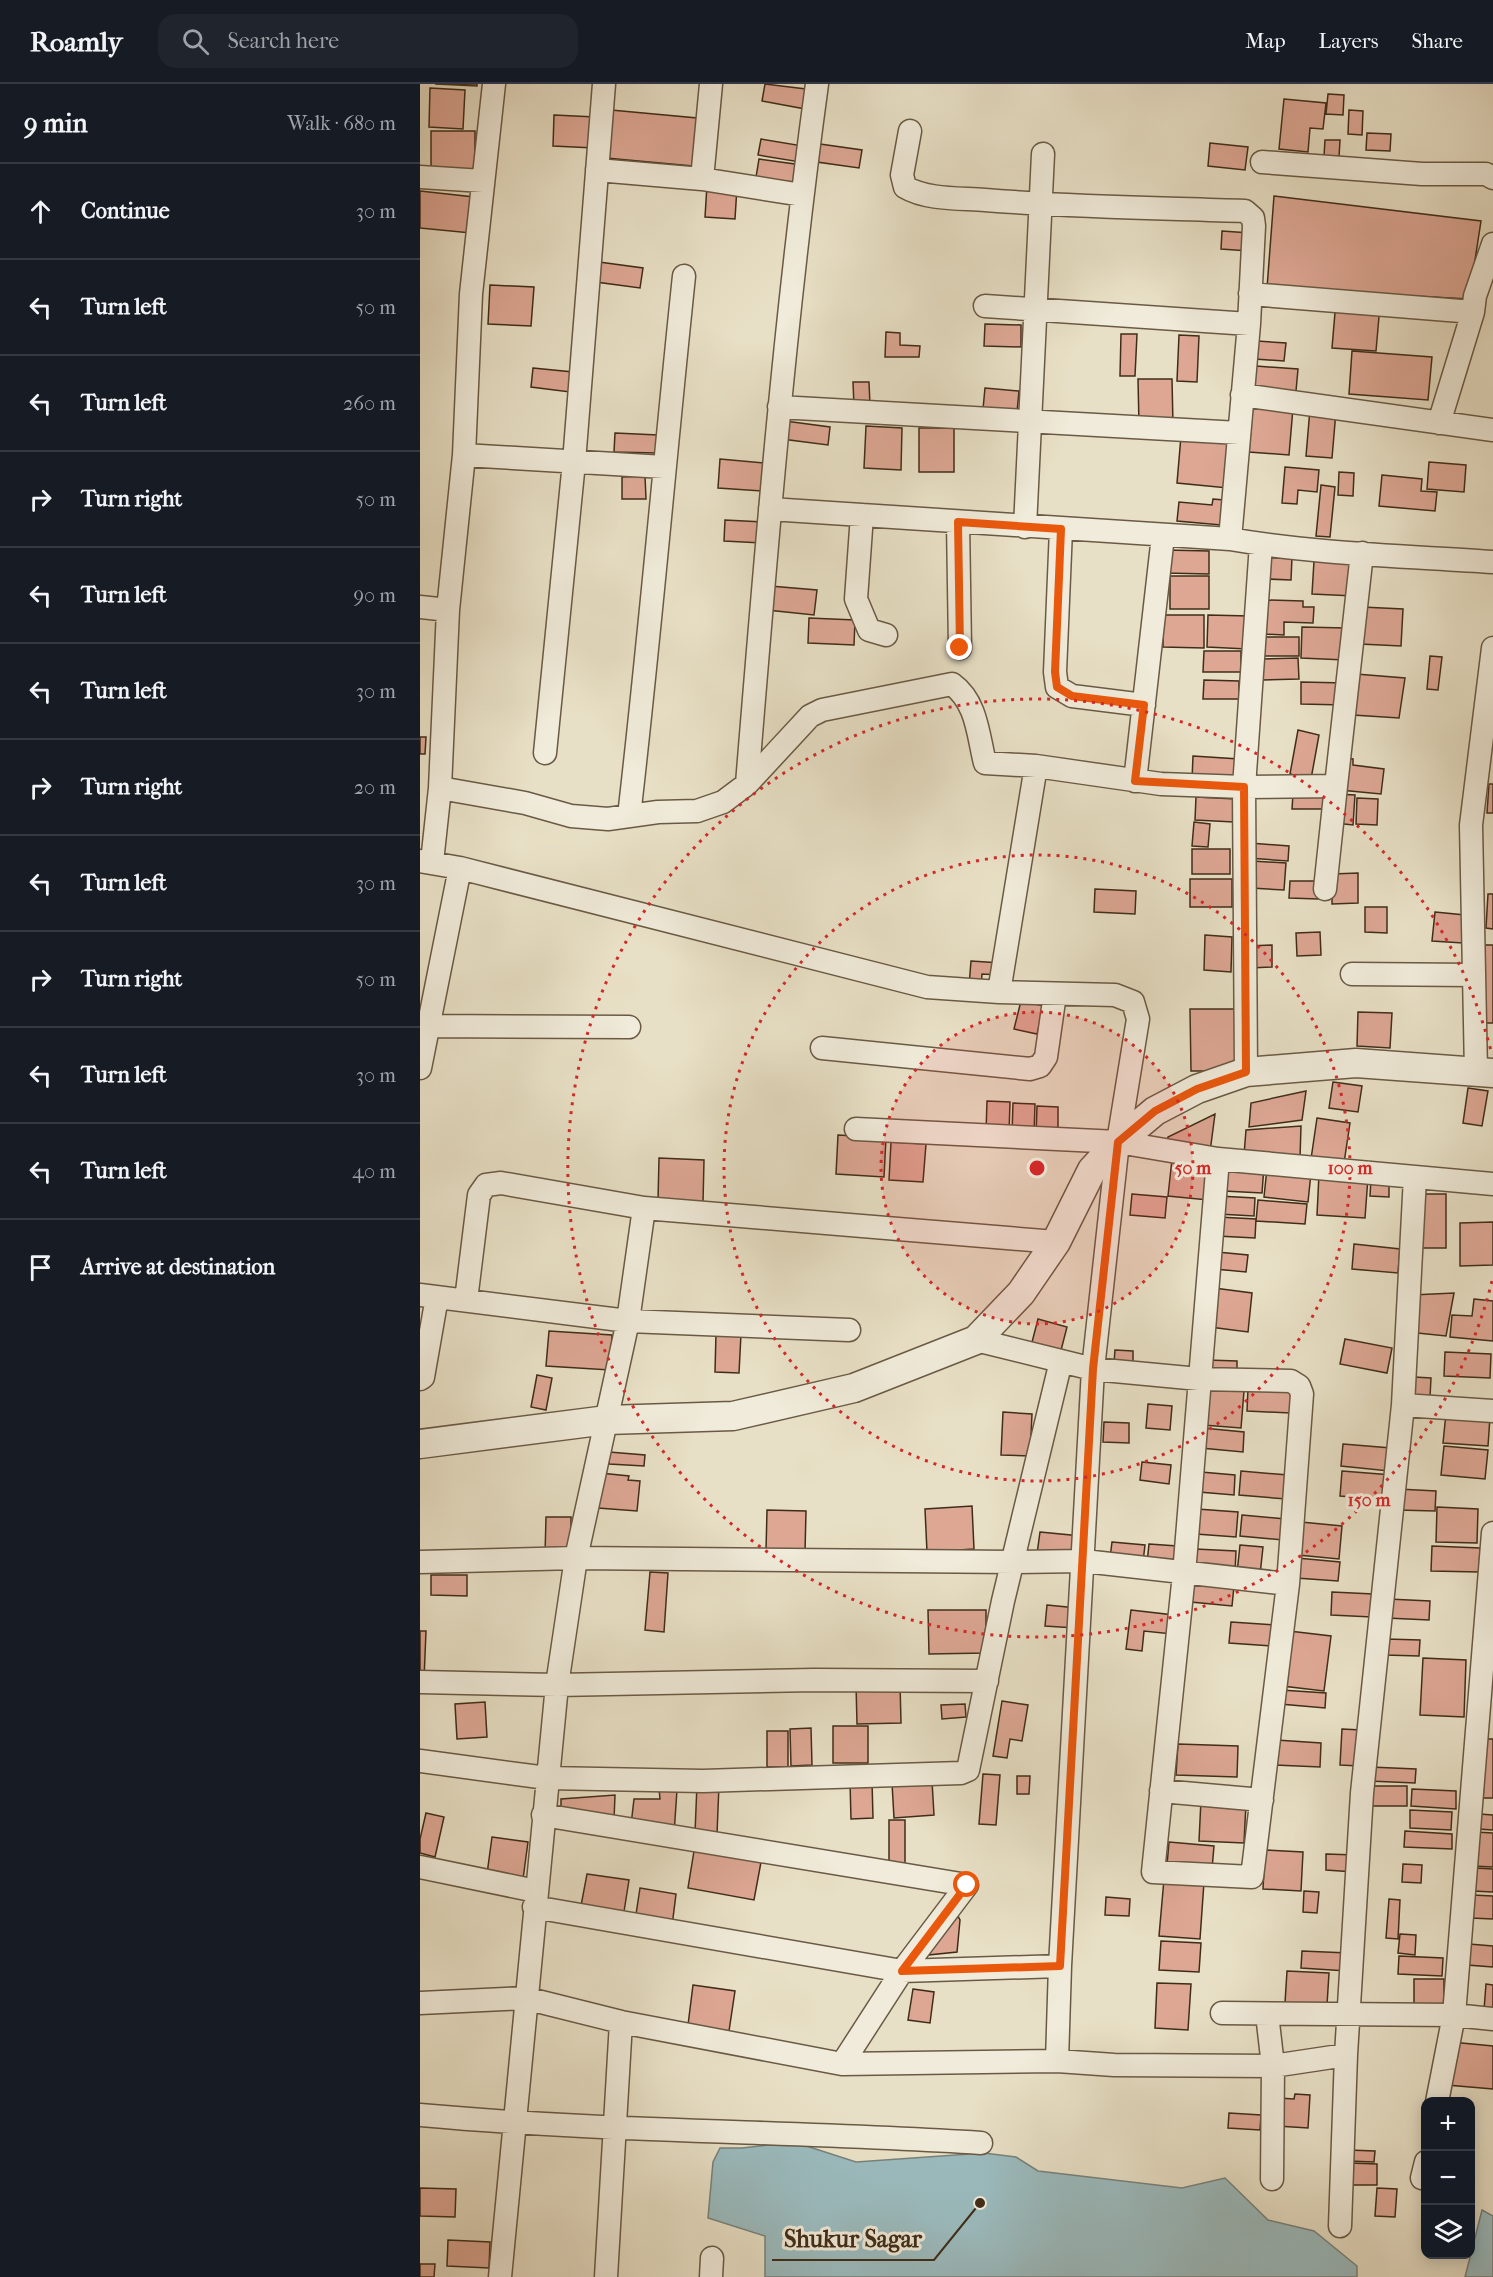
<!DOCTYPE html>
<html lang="en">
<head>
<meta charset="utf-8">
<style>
	:root { --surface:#171b24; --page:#20242c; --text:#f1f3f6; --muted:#9ea1a6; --line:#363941 }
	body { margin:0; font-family:"IM FELL French Canon",serif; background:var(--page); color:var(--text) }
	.controls { position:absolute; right:18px; bottom:18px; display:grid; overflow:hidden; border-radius:12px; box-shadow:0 3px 15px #0003 }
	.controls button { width:54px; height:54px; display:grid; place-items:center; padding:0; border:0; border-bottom:2px solid var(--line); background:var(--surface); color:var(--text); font:30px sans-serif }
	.stop { position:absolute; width:18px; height:18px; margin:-14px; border:4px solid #ea580c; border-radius:50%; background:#fff }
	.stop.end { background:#ea580c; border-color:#fff; box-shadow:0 2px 6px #0008 }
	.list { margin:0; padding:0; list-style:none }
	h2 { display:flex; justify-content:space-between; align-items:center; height:78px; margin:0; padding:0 24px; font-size:26px }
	h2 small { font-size:20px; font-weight:400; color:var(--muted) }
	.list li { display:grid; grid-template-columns:39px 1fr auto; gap:18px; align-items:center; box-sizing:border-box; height:96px; padding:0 24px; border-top:2px solid var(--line) }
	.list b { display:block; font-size:22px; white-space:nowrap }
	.list em { font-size:20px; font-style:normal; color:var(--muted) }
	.icon { flex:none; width:33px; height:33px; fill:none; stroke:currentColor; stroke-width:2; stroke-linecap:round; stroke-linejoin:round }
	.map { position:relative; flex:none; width:1073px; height:2193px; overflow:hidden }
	header { display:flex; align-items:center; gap:36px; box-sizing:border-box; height:84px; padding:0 30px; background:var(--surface); border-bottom:2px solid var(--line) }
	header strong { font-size:28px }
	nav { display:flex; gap:33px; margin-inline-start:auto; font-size:21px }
	.search { width:420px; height:54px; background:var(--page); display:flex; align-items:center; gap:15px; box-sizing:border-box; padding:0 21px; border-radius:18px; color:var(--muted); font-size:22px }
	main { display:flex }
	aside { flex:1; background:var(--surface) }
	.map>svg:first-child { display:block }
	.water { fill:#9bbbbe; stroke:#77827c; stroke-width:1.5 }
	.building { fill:#dda794; stroke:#402d19; stroke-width:1.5 }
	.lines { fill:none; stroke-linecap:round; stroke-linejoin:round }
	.minor-casing { stroke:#6a5a44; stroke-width:25 }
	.tertiary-casing { stroke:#6a5a44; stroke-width:31 }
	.minor { stroke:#f0ebda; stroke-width:22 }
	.tertiary { stroke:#f0ebda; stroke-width:28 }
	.route { stroke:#ea580c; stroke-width:8 }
	.ring { fill:none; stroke:#d62828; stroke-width:3; stroke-dasharray:3 6 }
	.centre { fill:#d62828; stroke:#f0ebda; stroke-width:3 }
	.ring-label { font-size:18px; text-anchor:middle; font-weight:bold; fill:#d62828; stroke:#f0ebda; stroke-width:6; stroke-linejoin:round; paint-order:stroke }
	.leader { fill:none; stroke:#402d19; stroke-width:2 }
	.callout-dot { fill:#402d19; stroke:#f0ebda; stroke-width:2 }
	.callout-label { font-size:24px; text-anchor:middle; font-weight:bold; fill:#402d19; stroke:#f0ebda; stroke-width:6; stroke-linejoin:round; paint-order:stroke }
</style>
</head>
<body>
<header>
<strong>Roamly</strong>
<div class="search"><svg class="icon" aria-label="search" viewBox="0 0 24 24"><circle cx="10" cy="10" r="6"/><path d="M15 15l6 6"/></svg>Search here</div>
<nav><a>Map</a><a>Layers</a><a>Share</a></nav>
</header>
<main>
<aside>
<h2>9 min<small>Walk · 680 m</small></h2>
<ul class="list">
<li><svg class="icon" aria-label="ahead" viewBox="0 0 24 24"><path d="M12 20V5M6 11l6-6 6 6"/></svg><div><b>Continue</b></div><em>30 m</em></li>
<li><svg class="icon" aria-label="left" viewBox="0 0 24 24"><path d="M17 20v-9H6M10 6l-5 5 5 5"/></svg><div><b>Turn left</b></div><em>50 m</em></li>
<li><svg class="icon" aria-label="left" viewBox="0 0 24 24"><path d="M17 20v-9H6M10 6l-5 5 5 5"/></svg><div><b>Turn left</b></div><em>260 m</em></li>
<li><svg class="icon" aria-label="right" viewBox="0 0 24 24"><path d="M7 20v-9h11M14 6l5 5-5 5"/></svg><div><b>Turn right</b></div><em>50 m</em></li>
<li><svg class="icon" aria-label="left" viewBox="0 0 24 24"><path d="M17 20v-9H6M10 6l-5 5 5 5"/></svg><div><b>Turn left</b></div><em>90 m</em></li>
<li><svg class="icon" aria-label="left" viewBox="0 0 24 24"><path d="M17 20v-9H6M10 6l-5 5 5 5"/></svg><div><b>Turn left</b></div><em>30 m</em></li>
<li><svg class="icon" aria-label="right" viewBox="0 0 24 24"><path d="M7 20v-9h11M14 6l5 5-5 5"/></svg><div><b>Turn right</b></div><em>20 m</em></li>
<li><svg class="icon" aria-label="left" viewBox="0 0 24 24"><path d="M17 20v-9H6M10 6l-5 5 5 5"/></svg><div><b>Turn left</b></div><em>30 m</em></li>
<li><svg class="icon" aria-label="right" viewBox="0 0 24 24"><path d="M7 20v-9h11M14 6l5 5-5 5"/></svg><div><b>Turn right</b></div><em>50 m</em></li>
<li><svg class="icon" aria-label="left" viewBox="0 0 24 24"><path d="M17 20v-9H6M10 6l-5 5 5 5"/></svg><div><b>Turn left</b></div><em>30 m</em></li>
<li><svg class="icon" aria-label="left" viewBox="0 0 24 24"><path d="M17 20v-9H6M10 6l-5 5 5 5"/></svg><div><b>Turn left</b></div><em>40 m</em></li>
<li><svg class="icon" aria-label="arrive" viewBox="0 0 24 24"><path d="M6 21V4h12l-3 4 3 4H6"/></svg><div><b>Arrive at destination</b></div></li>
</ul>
</aside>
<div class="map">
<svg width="1073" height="2193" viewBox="0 0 1073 2193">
	<rect width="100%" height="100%" fill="#e8e0c6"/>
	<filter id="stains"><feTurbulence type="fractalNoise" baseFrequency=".00333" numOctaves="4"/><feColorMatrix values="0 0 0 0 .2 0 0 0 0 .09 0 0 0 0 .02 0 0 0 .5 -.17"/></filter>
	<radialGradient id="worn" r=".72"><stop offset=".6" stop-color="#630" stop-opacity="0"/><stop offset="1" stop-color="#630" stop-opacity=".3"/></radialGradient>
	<path class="water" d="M374,2058L436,2078L564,2069L596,2073L618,2087L762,2104L805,2094L848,2136L894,2147L937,2182V2193H345V2152L288,2134L293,2078L300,2064H322Z
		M1062,2126L1073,2132V2193H1045Z"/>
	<path class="building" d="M15,0H57V2Z
		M345,0L394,6L391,26L342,17Z
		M10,4L45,6L43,45L9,43Z
		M908,10L924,11L923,31L906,30Z
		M864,15L906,19L903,45L890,44L888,68L859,65Z
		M191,26L277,34L273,82L186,74Z
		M929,26L943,27L942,51L928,50Z
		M134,31L175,33L174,64L133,62Z
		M11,47H55V88L11,87Z
		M947,49L971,50L970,67L946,66Z
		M341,55L383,62L380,78L338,71Z
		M905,56H920L919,73L904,72Z
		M790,59L828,63L825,86L788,82Z
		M400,60L442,66L439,84L397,78Z
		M339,75L382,81L379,99L336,93Z
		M287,101L317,103L315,135L285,133Z
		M0,107L54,113L51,149L0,144Z
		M854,112L1061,137L1049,215L847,204Z
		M802,147L830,149L829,167L801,165Z
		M179,178L223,184L220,204L176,198Z
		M70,201L114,203L111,242L68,240Z
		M916,217L960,221L956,267L912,264Z
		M565,240L601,241V263L564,262Z
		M466,248L480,249V261L500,262L499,273H465Z
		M701,250H717L715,292H700Z
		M759,251L779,252L777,298L757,297Z
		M837,257L866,259L864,277L835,275Z
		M932,267L1012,273L1008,316L929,310Z
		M836,282L878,285L876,307L834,304Z
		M113,284L153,288L150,308L111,303Z
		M718,295H752L753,341H719Z
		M433,298H449L450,321L434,322Z
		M565,304L599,307L597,328L563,325Z
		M833,321L873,324L869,371L829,368Z
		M890,325L916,327L912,374L886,372Z
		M365,337L410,343L408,361L362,355Z
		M446,342L482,344L481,386L444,384Z
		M499,344H534V388H499Z
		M195,349L238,351L237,369L194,368Z
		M761,352L811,357L808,404L757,399Z
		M300,375L345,379L342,407L298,404Z
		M1009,378L1046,381L1044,408L1007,405Z
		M865,383L899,386L897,408L878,406L877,420L862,419Z
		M919,388L934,389L933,412L918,411Z
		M962,391L1002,395L1001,407L1017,408L1015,427L959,422Z
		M225,392L226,415H202V393Z
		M901,401L915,403L910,453L896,452Z
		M793,415L804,416L801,441L757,437L759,418L792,421Z
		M305,436L343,438L342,459L304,457Z
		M746,466L789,467V490L745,489Z
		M849,472L872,473L871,496L847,495Z
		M894,477L936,479L934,512L892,510Z
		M750,492H789V525H750Z
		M350,502L397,506L394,531L347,526Z
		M846,516L883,517V523H894L893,539L864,538V551L844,550Z
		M942,523L983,525L981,562L940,560Z
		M743,531H784V564L743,563Z
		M788,531L829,532L827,565L787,563Z
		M389,534L435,536L434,561L388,559Z
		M882,543L926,544L925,576L881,574Z
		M842,553H879V572H842Z
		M784,567H821V588H783Z
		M1010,572L1022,573L1018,606L1007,605Z
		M878,574L879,595L843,596L842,575Z
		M936,590L985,594L979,634L933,631Z
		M784,596L819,597V615H783Z
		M881,598L925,599L924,621L881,620Z
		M878,646L899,651L891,695L870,690Z
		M0,653H6L5,670H0Z
		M773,672L819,675L817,699L772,696Z
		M924,674L933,675V681L964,685L961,710L920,706Z
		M1069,700H1073V729H1067Z
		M873,710L906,711L905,725H872Z
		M917,710L935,711L933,741L915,739Z
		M776,713L816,715L814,738L775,736Z
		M937,714L958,715L957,741L936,740Z
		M774,738L790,740L788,763L772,762Z
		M830,759L869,762L868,777L828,774Z
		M772,765H810V790H772Z
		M832,777L866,779L864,806L831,804Z
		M938,789V819L912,820V790Z
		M770,795H812V823H770Z
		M870,797H898V815L869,814Z
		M675,805L716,807L715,830L674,828Z
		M1068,810H1073V845L1066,844Z
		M945,823H967V849L945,848Z
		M1015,828L1045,831L1043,859L1012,857Z
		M900,848L901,871L877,872L876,849Z
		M785,851L812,853L811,888L784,886Z
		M852,861V883L829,884L828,862Z
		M1059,861H1073V939H1060Z
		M551,877L581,879L580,891L562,890L561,903L549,902Z
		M601,917L624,922L617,950L594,945Z
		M770,925H815V987H771Z
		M938,928L972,929L970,964L937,962Z
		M913,998L942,1002L938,1028L909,1024Z
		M1048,1004L1068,1007L1062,1042L1043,1039Z
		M886,1007L882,1036L829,1043L831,1019Z
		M567,1017L590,1018L589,1048H566Z
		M593,1019L615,1020L614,1050H592Z
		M617,1022L638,1023V1054L616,1053Z
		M795,1030L790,1068L746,1063L748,1053Z
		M897,1034L930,1039L924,1079L891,1075Z
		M881,1042L880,1074L824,1071L826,1046Z
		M418,1051L466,1054L464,1093L416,1090Z
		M471,1058L506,1060L503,1098L469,1096Z
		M239,1074L284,1076L283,1119L238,1117Z
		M752,1075L792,1079L788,1116L748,1112Z
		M806,1079L844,1082L842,1109L804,1107Z
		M847,1084L891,1089L888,1118L844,1113Z
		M899,1090L948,1093L945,1134L897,1131Z
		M951,1095H969V1113L950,1112Z
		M712,1110L747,1113L745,1134L710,1131Z
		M998,1110H1026V1164H999Z
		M798,1112L835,1114L834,1132L798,1130Z
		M838,1116L887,1120L885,1140L836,1137Z
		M798,1133L836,1135L835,1154L797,1152Z
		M1073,1138V1181L1040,1182V1139Z
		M934,1160L980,1165L978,1189L932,1185Z
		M797,1168L828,1171L826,1188L795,1185Z
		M794,1204L832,1209L828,1248L790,1243Z
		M1034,1209L1026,1252L988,1248L992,1211Z
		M1054,1215L1073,1217V1257L1030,1253L1032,1231L1052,1232Z
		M618,1235L647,1243L639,1274L610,1266Z
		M129,1247L192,1251L190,1286L126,1282Z
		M296,1249L321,1250L319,1289L295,1288Z
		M925,1255L972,1264L967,1289L920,1280Z
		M695,1266L713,1267V1279H694Z
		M1025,1268L1071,1270L1070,1294L1024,1292Z
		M787,1276L817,1277V1290L786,1288Z
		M117,1291L132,1294L126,1326L111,1323Z
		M994,1293L1011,1294L1010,1313L994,1312Z
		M785,1304L824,1307L821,1344L783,1341Z
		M828,1305L872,1307L870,1329L827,1327Z
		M728,1320L752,1322L750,1346L726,1344Z
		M583,1328L612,1330L610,1372L581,1371Z
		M1026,1329L1070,1333L1068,1362L1023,1359Z
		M684,1338L709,1339V1359L683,1358Z
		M783,1344L824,1348L823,1368L781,1364Z
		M923,1360L971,1364L969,1387L921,1382Z
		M1024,1362L1068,1366L1065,1395L1021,1391Z
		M189,1368L225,1371L224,1382L189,1380Z
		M722,1378L751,1381L749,1400L720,1396Z
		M821,1387L868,1391L866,1415L819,1411Z
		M922,1387L972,1391L970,1416L920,1412Z
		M781,1388L815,1391L814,1411L779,1408Z
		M180,1389L209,1392L208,1396L220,1397L217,1427L178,1424Z
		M978,1405L1016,1407L1015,1427L977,1426Z
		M552,1422L554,1465L507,1468L505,1425Z
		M1017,1423L1058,1425L1057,1459L1016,1458Z
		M777,1425L818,1428L816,1453L776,1450Z
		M347,1426L386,1427L385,1468L346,1467Z
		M822,1431L865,1435L863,1456L820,1452Z
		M126,1433H151V1471H125Z
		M881,1438L922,1442L919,1475L878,1471Z
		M620,1448L661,1452L659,1473L617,1470Z
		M692,1458L725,1461L723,1478L690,1474Z
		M729,1460L757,1462L755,1481L727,1479Z
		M820,1461L843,1463L840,1491L817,1489Z
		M1012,1462L1060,1464L1059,1488L1011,1487Z
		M775,1465L816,1467L815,1488L774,1486Z
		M877,1474L920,1478L918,1497L876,1494Z
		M230,1488L248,1489L244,1548L225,1546Z
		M11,1491H47V1512L11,1511Z
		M772,1499L814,1502L812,1522L771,1518Z
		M912,1508L953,1510L952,1533L911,1531Z
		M968,1515L1010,1517L1009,1536L967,1534Z
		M627,1521L657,1524L655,1544L625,1542Z
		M508,1526H566V1569L509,1570Z
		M711,1526L754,1531L752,1550L724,1547L722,1567L706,1565Z
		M811,1538L854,1541L853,1562L809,1559Z
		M0,1547H6L4,1596L0,1595Z
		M869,1547L911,1552L904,1607L862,1602Z
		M966,1555L1000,1556L999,1572L965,1571Z
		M1003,1574L1046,1576L1044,1633L1000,1631Z
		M480,1599L481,1639L437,1640L436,1600Z
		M861,1606L906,1609L905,1624L860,1620Z
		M582,1617L608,1621L602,1657L590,1655L587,1674L573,1672Z
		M65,1618L67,1653L37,1655L35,1620Z
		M545,1620L546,1633L522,1635L521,1621Z
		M413,1642H448V1679H413Z
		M391,1644L392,1681L371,1682L370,1645Z
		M922,1645L941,1646L939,1682L920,1681Z
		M347,1647H368V1683H347Z
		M1067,1655H1073V1714H1063Z
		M856,1656L901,1659L900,1683L855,1681Z
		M758,1660L818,1662L817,1693L756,1691Z
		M950,1683L996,1685L995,1699L949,1697Z
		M563,1690L580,1691L576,1741L559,1740Z
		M597,1692H610L609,1710H597Z
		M452,1697L453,1734L431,1735L430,1698Z
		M512,1697L514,1731L474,1734L472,1699Z
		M277,1700L299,1701L297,1750L275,1749Z
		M948,1702H987V1722H948Z
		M239,1704L257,1706L254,1750L211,1741L214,1715H240Z
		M992,1705L1036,1707V1725L991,1722Z
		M195,1711L194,1736L141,1730V1715Z
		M781,1716L826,1719L824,1759L779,1757Z
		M990,1726L1032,1728L1031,1746L990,1744Z
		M6,1729L24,1733L15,1773L0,1769V1755Z
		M1059,1730L1073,1731V1746L1058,1745Z
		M469,1736H485V1783H469Z
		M985,1747L1032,1750V1765L984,1763Z
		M1055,1748L1073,1749V1783L1053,1782Z
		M72,1753L108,1758L103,1795L67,1790Z
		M749,1758L794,1762L792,1785L747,1781Z
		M845,1766L883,1768L881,1807L843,1805Z
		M274,1767L341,1778L334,1816L268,1804Z
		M906,1770L935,1771L934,1788L906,1786Z
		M983,1780L1002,1781L1001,1799L982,1798Z
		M1055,1784L1073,1785V1808L1053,1807Z
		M167,1790L209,1796L203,1834L160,1827Z
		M744,1795L784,1798L780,1855L739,1852Z
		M220,1804L256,1810L252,1842L215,1837Z
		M884,1807L899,1808L897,1829L883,1828Z
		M1052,1811L1073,1812V1835L1051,1834Z
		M686,1813L710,1815L709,1832L685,1831Z
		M969,1815L980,1816L978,1855L966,1854Z
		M538,1832L540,1836L537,1868L508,1871Z
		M980,1850L996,1851L995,1871L978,1869Z
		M741,1857L781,1859L779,1888L739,1886Z
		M1049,1860L1073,1862V1883L1047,1881Z
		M882,1867L928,1869L927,1887L881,1884Z
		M979,1872L1023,1874L1022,1892L978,1890Z
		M867,1887L909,1889L907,1921L865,1919Z
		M994,1895H1024V1923H994Z
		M737,1899L771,1900L768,1946L735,1944Z
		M1066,1900L1073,1901V1927L1064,1926Z
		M273,1901L315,1907L309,1947L268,1941Z
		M493,1905L514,1908L510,1939L488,1936Z
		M1031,1958L1073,1962V2005L1027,2001Z
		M875,2010L890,2011L888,2044L857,2042L859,2014L874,2015Z
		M809,2029L841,2031L840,2046L808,2044Z
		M928,2066L955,2067L954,2078L928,2077Z
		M929,2079L957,2080V2101H929Z
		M0,2104L36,2105L35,2133L0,2132Z
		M957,2104L977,2105L975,2133L955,2132Z
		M28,2156L70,2158L69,2184L27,2182Z
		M0,2180H15L14,2193H0Z"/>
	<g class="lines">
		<g class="minor-casing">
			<path id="minor" d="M291,0L282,95L382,111
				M490,47L482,91L485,103C507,116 540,114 565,116C652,123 739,124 825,127L833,134L834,142L829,240L810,455
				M842,78L1002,90H1066L1073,94
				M177,86L282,95
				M0,93L63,97
				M830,210L1053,228
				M565,222L829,240
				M822,311L1073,346
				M359,323L819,349
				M1019,339L1053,228L1055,212L1073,160
				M44,371L244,383
				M350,425L810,455C896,470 985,472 1073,478
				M442,431L436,515L449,546L466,551
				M538,438L540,564
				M605,443L623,70
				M641,445L635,588L637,603L652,612L724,621
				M0,523L28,526
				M125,669L154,378L184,0
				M715,697L743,452
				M327,700C346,466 365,233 397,0
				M916,702L942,469
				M20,704L105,719L151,732L188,735L238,728L277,727L303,718L327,700L390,632L402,626L532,600C557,618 558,651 565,679L616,682L741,700L824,703L916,702L905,805
				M209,732C230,552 245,372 264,192
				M0,777L40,784L507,903L579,908L695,911L713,918L718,935L698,1058L673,1285L640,1882L637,1977
				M12,778L20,704L28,526L44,371L51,210L74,0
				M932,890L1054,891
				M579,908L616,682
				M8,942L209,943
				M402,964L610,985L620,982L626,973L635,910
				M0,984L40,784
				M826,988L824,703L841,460
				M1056,988L1051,741L1073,564
				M436,1045L698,1058L798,1075L1073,1100
				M0,1211L208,1237L429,1246
				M46,1216L59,1111L66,1101L81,1099L224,1124
				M556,1256L673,1285L779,1295L871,1297L879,1302L882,1310L868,1500
				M0,1295L3,1293L17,1213
				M983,1321L1073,1327
				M0,1478L156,1474L593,1478L664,1477L868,1500L832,1793L733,1788L764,1490L798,1075
				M0,1598L137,1601L394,1596L567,1597
				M0,1677L127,1694L283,1697L541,1689L548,1686L583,1517L641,1277
				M741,1707L842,1716
				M123,1731L547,1801L482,1887L422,1980L637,1977L694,1981L853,1982L926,1971
				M0,1783L116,1807
				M114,1823L482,1887L640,1882
				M0,1919L105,1914L201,1938L422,1980
				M802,1929L1034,1931L1073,1935
				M847,1930L853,1982L852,2095
				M1017,2018L1034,1931L1073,1449
				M0,2031C186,2048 374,2047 561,2059
				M1002,2094L1006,2078
				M920,2142L926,1971L942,1709L983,1321L995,1093
				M80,2193L137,1601L156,1474L208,1237L224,1124L636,1158
				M186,2193L201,1938
				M291,2193L292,2174"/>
		</g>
		<g class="tertiary-casing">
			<path id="tertiary" d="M0,1360L187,1336L313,1332L434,1304L556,1256L601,1209L636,1158L672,1086L698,1058L735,1027L777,1005L826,988L936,979L1073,989"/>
		</g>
		<use href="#minor" class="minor"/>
		<use href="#tertiary" class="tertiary"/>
	</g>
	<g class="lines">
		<path class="route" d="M540,564L538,438L641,445L635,588L637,603L652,612L724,621L715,697L824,703L826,988L777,1005L735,1027L698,1058L673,1285L640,1882L482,1887L547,1801"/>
	</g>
	<circle cx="617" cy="1084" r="156" fill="#d62828" fill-opacity=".12"/>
	<g class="ring">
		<circle cx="617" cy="1084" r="156"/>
		<circle cx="617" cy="1084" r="313"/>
		<path d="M1072 1197A469 469 0 1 1 1072 971"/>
	</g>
	<circle cx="617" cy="1084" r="9" class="centre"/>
	<g class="ring-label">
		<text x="773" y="1090">50 m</text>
		<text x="930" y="1090">100 m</text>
		<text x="949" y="1422">150 m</text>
	</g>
	<path class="leader" d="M560 2119L514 2176H352"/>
	<circle class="callout-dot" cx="560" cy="2119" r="6"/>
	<g class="callout-label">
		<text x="433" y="2163">Shukur Sagar</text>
	</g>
	<rect width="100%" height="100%" filter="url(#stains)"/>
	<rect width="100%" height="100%" fill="url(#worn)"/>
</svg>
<div class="controls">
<button>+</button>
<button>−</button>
<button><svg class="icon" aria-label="layers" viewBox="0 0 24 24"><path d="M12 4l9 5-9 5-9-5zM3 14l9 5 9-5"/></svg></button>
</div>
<div class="stop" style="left:547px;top:1801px"></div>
<div class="stop end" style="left:540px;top:564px"></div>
</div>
</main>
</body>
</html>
